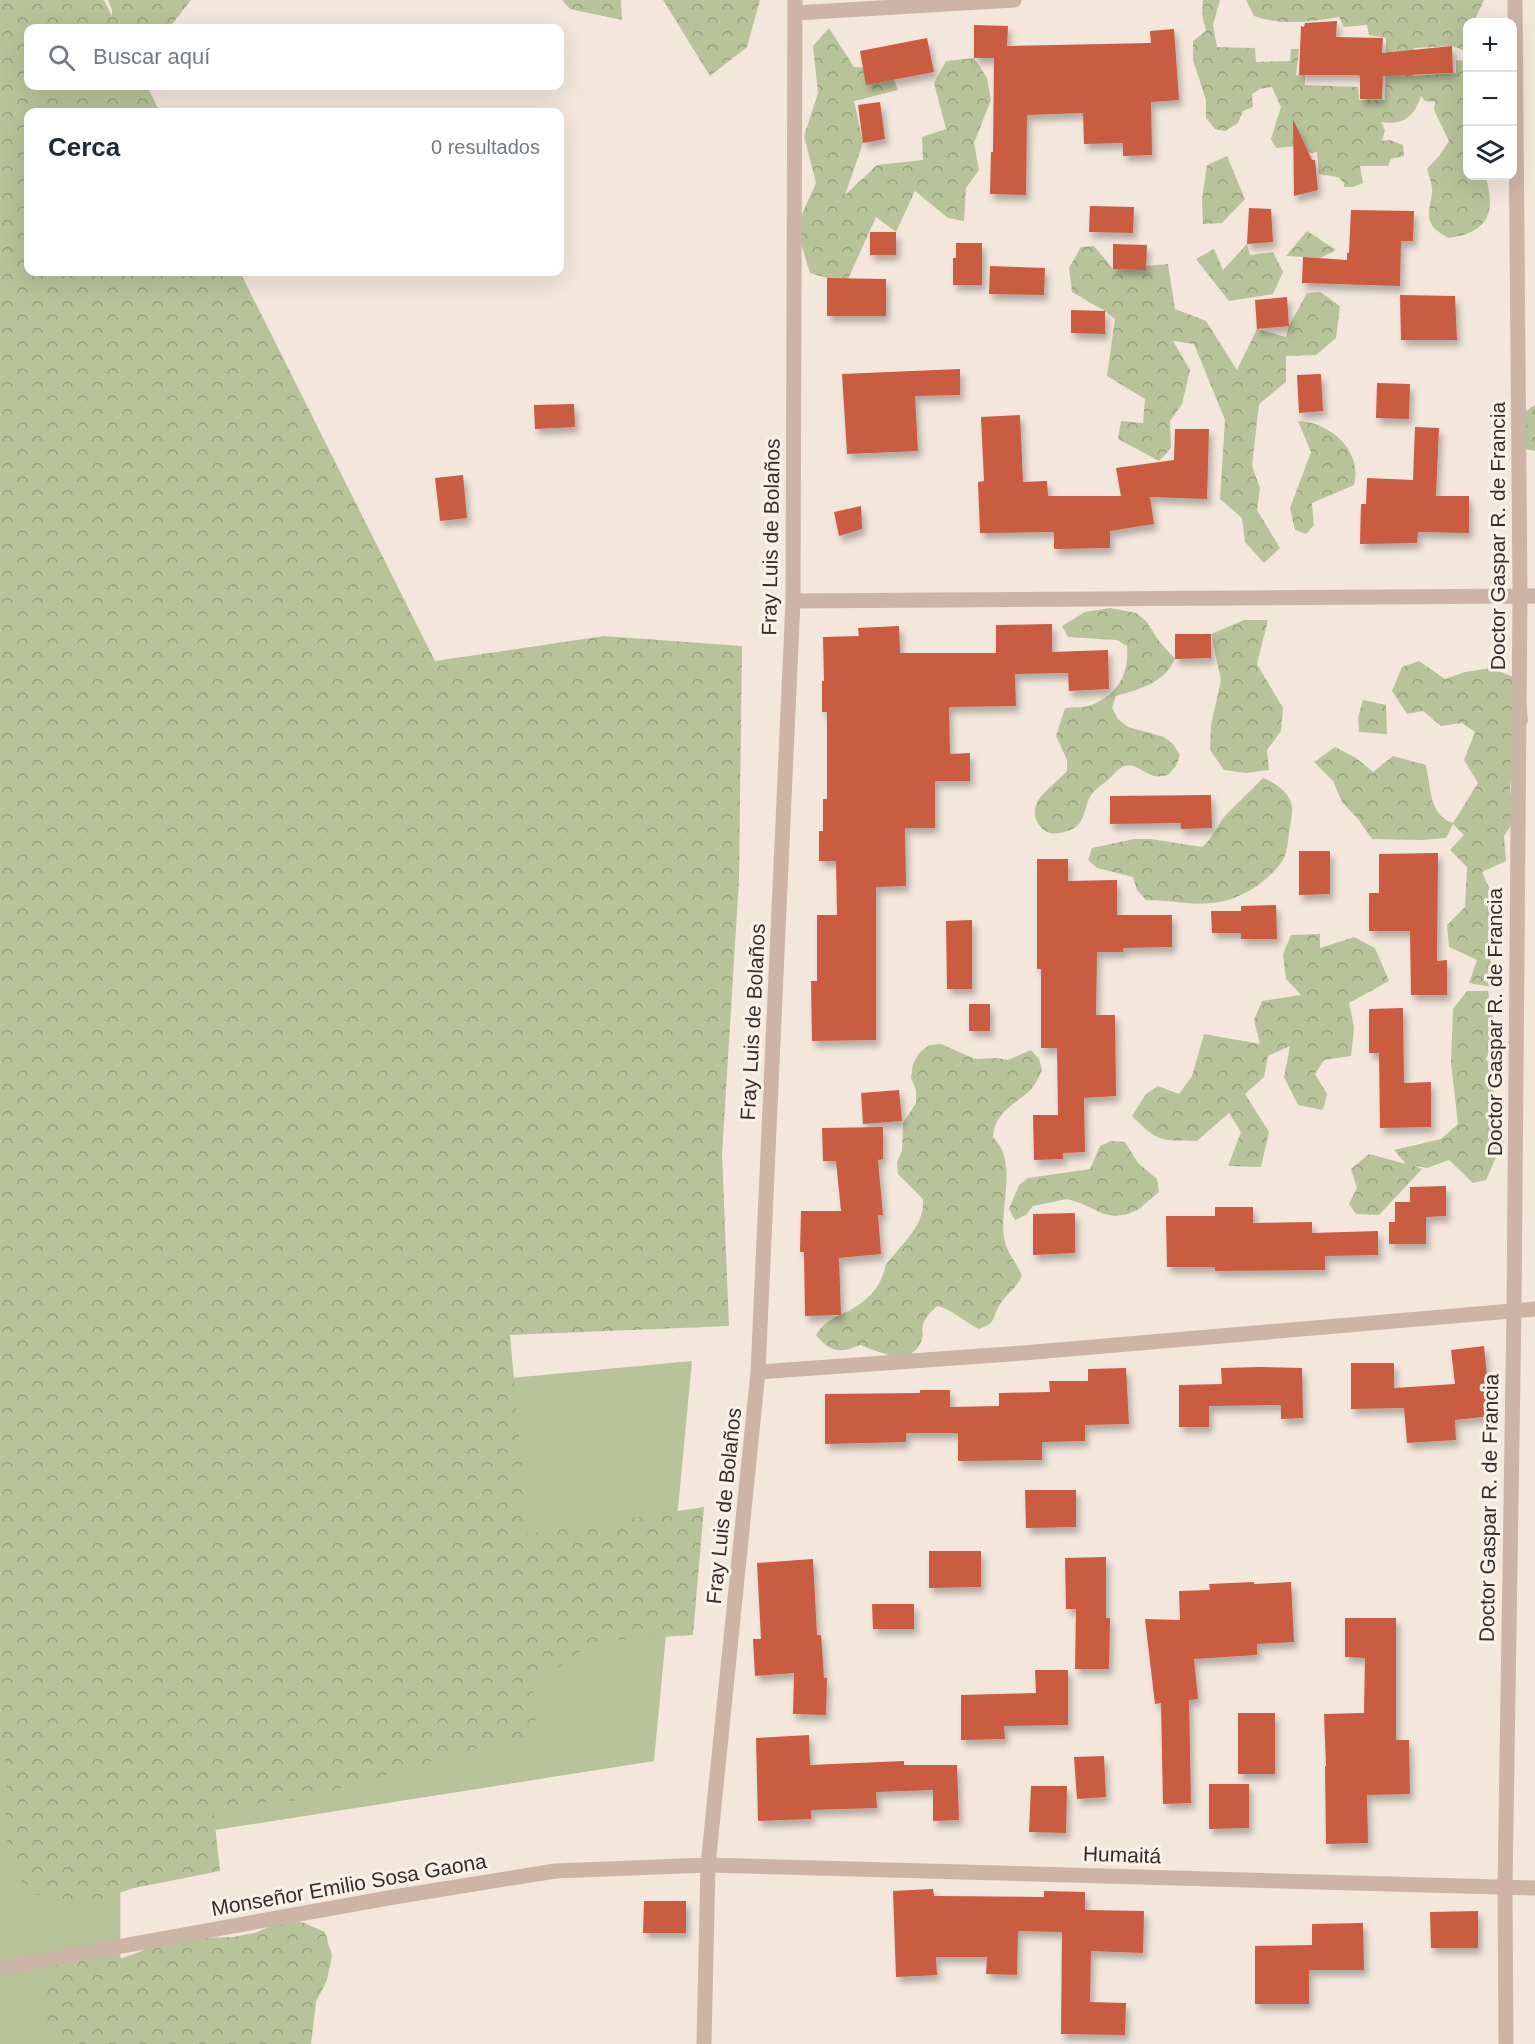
<!DOCTYPE html>
<html lang="es">
<head>
<meta charset="utf-8">
<style>
	:root { --surface:#fff; --page:#f2f2f3; --text:#1f2937; --muted:#747a83; --line:#e0e1e3 }
	body { margin:0; font-family:Arial,sans-serif; background:var(--page); color:var(--text) }
	.controls { position:absolute; right:18px; top:18px; display:grid; overflow:hidden; border-radius:12px; box-shadow:0 6px 24px #0002 }
	.controls button { width:54px; height:54px; display:grid; place-items:center; padding:0; border:0; border-bottom:2px solid var(--line); background:var(--surface); color:var(--text); font:30px sans-serif }
	.list { margin:0; padding:0; list-style:none }
	h2 { display:flex; justify-content:space-between; align-items:center; height:78px; margin:0; padding:0 24px; font-size:26px }
	h2 small { font-size:20px; font-weight:400; color:var(--muted) }
	.icon { flex:none; width:33px; height:33px; fill:none; stroke:currentColor; stroke-width:2; stroke-linecap:round; stroke-linejoin:round }
	.map { position:relative; flex:none; width:1535px; height:2044px; overflow:hidden }
	.search { position:absolute; background:var(--surface); box-shadow:0 6px 24px #0002; left:24px; top:24px; width:540px; height:66px; display:flex; align-items:center; gap:15px; box-sizing:border-box; padding:0 21px; border-radius:12px; color:var(--muted); font-size:22px }
	.panel { position:absolute; background:var(--surface); box-shadow:0 6px 24px #0002; left:24px; top:108px; width:540px; height:168px; border-radius:12px }
	.map>svg:first-child { display:block }
	.grass { fill:#b8c39b }
	.forest { fill:url(#forest-crowns) }
	.building { fill:#ca5b43; filter:url(#shadow) }
	.lines { fill:none; stroke-linecap:round; stroke-linejoin:round }
	.street { stroke:#ccb5a7; stroke-width:15 }
	.labels { text-anchor:middle; stroke-width:6; stroke-linejoin:round; paint-order:stroke }
	.street-label { font-size:21px; fill:#382c28; stroke:#faf1e9 }
</style>
</head>
<body>
<div class="map">
<svg width="1535" height="2044" viewBox="0 0 1535 2044">
	<defs>
		<pattern id="forest-crowns" width="20" height="18" patternUnits="userSpaceOnUse" patternTransform="scale(1.5)"><rect width="20" height="18" fill="#b8c39b"/><path d="M2 6a3 3 0 1 1 6 0M12 15a3 3 0 1 1 6 0" fill="none" stroke="#979f7e"/></pattern>
		<filter id="shadow"><feDropShadow dx="3.5" dy="6" stdDeviation="3" flood-color="#0004"/></filter>
	</defs>
	<rect width="100%" height="100%" fill="#f3e7dc"/>
	<path class="grass" d="M0,1047L188,1408L692,1361L654,1761L120,1845L121,2044H0Z"/>
	<path class="forest" d="M0,0H104L112,16V10L108,0H191L169,28H28V86H147L160,112H28V272H240L435,661L604,636L742,646L739,880L722,1154L729,1326L510,1335L528,1534L704,1507L693,1635L596,1641L533,1685L537,1737L474,1749L300,1800L213,1807L220,1871L134,1888L86,1904L25,1892L5,1834L7,1789L5,1756L0,1750Z
		M562,0H621L622,20L570,9Z
		M663,0H760L747,47L710,76Z
		M1203,0H1220L1213,25L1217,47L1255,48L1256,62L1290,61L1291,49H1299L1296,75H1305V85L1358,87L1359,100H1385L1386,38L1369,35L1367,25L1344,27L1339,17C1311,22 1282,26 1254,16L1246,0H1484L1474,22H1468L1467,49L1466,51L1452,46L1414,48L1413,76L1456,73V60L1467,61L1468,176H1485C1497,212 1488,233 1449,238C1424,225 1428,217 1432,193C1433,186 1429,176 1427,169L1439,156L1449,141L1434,110L1435,102L1425,101L1421,96C1415,115 1404,126 1381,122L1385,130L1382,141L1390,140L1403,145L1404,156L1391,159L1388,166H1360L1363,183L1353,187H1344V183L1338,177L1319,174L1317,152L1311,153L1298,146L1276,148L1271,139L1281,107L1272,87L1260,89L1252,94L1253,107L1243,111L1238,123L1225,131L1215,129L1206,118V100L1193,60V41L1206,31L1202,14Z
		M829,28L854,67L889,68L898,90L854,101L863,143L845,195L877,165L923,160L922,137L946,129L934,83L946,61L974,58L987,78L991,100L974,143L979,170L966,188L964,221L948,218L915,191L896,232L876,217L848,279L827,278L810,273L796,227L816,183L804,136L818,93L813,46Z
		M1227,156L1245,199L1222,223L1203,224L1202,199L1207,165Z
		M1307,231L1336,250L1320,258L1286,256Z
		M1247,244L1250,255L1273,252L1283,272L1273,294L1229,301L1196,259L1214,249L1223,270Z
		M1094,246L1113,269L1168,264L1175,309L1206,321L1237,370L1257,329L1286,337L1289,326L1307,293L1320,292L1340,306L1336,338L1316,355L1286,356V382L1259,404L1252,466L1260,488L1257,510L1280,548L1264,563L1245,542L1242,518L1220,499L1225,420L1194,344L1173,341L1190,370L1182,404L1170,421L1171,448L1159,461L1118,439L1121,421L1143,423L1145,399L1107,376L1115,319L1105,311L1072,292L1069,268L1081,247Z
		M1535,405V451L1526,449L1523,413Z
		M1298,421C1330,422 1363,451 1354,485L1312,503L1314,525L1306,534L1295,530L1290,508L1311,452Z
		M1110,608L1136,613L1146,621L1159,641L1175,659C1164,683 1140,689 1116,696L1112,708L1118,719L1128,727L1164,737L1173,744L1180,755L1176,766L1168,775C1164,776 1158,777 1154,776C1143,773 1136,763 1124,766C1119,768 1114,774 1110,778C1103,785 1095,788 1090,797C1081,816 1086,828 1060,833C1053,835 1044,832 1040,826C1022,803 1054,786 1067,771V760L1056,736L1065,708C1074,707 1086,708 1094,704C1119,693 1129,673 1127,646L1117,640L1068,637L1062,626L1085,612Z
		M1244,620H1268L1257,664L1283,708L1281,731L1267,750L1269,770L1246,773L1224,770L1210,750L1211,725L1221,680L1211,634Z
		M1419,661L1445,679L1465,672L1491,668L1524,681L1528,721L1515,747L1510,788L1514,821L1504,836L1506,861L1482,872L1492,894L1504,912L1503,933L1487,955L1496,971L1492,987L1469,983L1477,960L1449,947L1447,925L1465,907L1467,867L1450,850L1464,835L1453,824L1446,838L1421,840L1372,839L1358,819L1342,802L1333,781L1314,762L1335,747L1356,758L1373,772L1393,756L1426,765C1431,788 1429,815 1453,823L1478,783L1464,760L1475,732L1462,723L1441,726L1423,711L1407,714L1392,691L1402,667Z
		M1363,700L1386,705L1387,734L1359,732L1358,718Z
		M1263,778C1275,782 1290,793 1292,806C1293,814 1290,825 1289,833C1288,842 1287,852 1283,860C1271,878 1249,894 1228,900C1201,908 1174,900 1146,900L1137,890L1133,877L1097,868L1088,860L1092,848L1134,839H1151L1202,847C1214,837 1215,828 1225,816C1237,803 1251,791 1263,778Z
		M1320,934V948L1354,937L1375,948L1389,981L1349,1003L1354,1027L1351,1056L1324,1060L1315,1074L1327,1094L1323,1110L1298,1105L1284,1077L1290,1046L1268,1056L1264,1077L1245,1094L1269,1132L1261,1167L1228,1166L1241,1132L1229,1113L1197,1141C1159,1140 1159,1143 1132,1116L1146,1094L1158,1086L1179,1094L1192,1076L1204,1034L1260,1044L1254,1020L1262,1001L1301,995L1286,979L1283,954L1291,935Z
		M1467,991H1488L1496,1037L1486,1059L1498,1079L1494,1091L1505,1137L1486,1180L1473,1183L1449,1160L1427,1168L1413,1165L1422,1169L1379,1215L1356,1214L1349,1204L1357,1188L1351,1169L1369,1154L1406,1164L1394,1150L1441,1139L1458,1124L1451,1063L1453,1009Z
		M941,1044L975,1059L996,1058L1008,1060L1031,1050L1039,1059L1042,1070C1038,1079 1034,1088 1026,1094C1010,1107 995,1114 993,1137C1020,1164 997,1209 1005,1242C1008,1255 1018,1264 1022,1276C1016,1289 1007,1293 1000,1304C991,1318 999,1321 979,1329C964,1322 954,1310 937,1306C932,1311 925,1317 923,1325C921,1329 924,1334 922,1339C912,1369 880,1352 860,1345C840,1354 830,1352 816,1335C827,1316 845,1316 861,1303C871,1296 879,1286 883,1275C885,1270 885,1265 888,1262C903,1243 925,1225 923,1199L898,1174L897,1162L902,1151L903,1123L916,1103V1090L911,1078L913,1064L919,1053L929,1045Z
		M1111,1141L1125,1142L1138,1163L1157,1179L1159,1192L1139,1209L1128,1214L1115,1216L1104,1214L1080,1203L1067,1199L1033,1206L1026,1215L1015,1220L1009,1209L1019,1185L1028,1178L1090,1169L1100,1146Z
		M302,1922L325,1932L332,1956L327,1980L316,2002L311,2044H59L44,2013L43,1989L52,1967L73,1955L119,1959L142,1951L162,1939L233,1937L255,1933L278,1923Z"/>
	<path class="building" d="M1337,21L1336,37L1383,38L1382,53L1452,46L1453,73L1383,76L1382,99H1360V76L1358,75H1299L1301,26L1304,27L1305,23Z
		M974,25L1008,26L1007,46L1151,43L1150,31L1174,29L1179,100L1151,102L1152,155L1123,156V143L1084,144L1083,113L1027,115L1026,195L990,194L991,152H993L994,58H974Z
		M927,38L934,72L866,85L860,51Z
		M880,102L885,139L863,143L858,105Z
		M1293,119L1312,160H1315L1318,190L1294,196Z
		M1090,206L1134,207L1133,233L1089,232Z
		M1249,208L1271,209L1273,242L1247,244Z
		M1351,210L1414,211L1413,241H1401L1400,286L1302,283L1303,257L1347,260V253H1349Z
		M870,232H896V255H870Z
		M956,243H982V285H953V258H956Z
		M1113,244L1147,245L1146,270L1113,269Z
		M990,266L1045,268L1044,295L989,294Z
		M827,278L886,279V316H827Z
		M1400,295L1455,296L1457,340H1401Z
		M1287,297L1289,326L1257,329L1255,300Z
		M1071,310L1105,311V334L1071,333Z
		M960,369V395L915,396L918,451L847,454L842,374Z
		M1321,374L1323,411L1299,413L1297,375Z
		M1377,383L1410,384L1409,419L1376,418Z
		M574,404L575,427L535,429L534,405Z
		M1020,415L1023,482L1047,481L1048,496H1121L1116,468L1174,460L1175,429H1209L1207,499L1150,497L1154,524L1110,531V548L1054,549V532L980,533L978,482L984,481L981,417Z
		M1415,427L1439,428L1436,496H1469V533L1418,532L1417,543L1360,544L1361,504H1366L1367,478L1413,480Z
		M463,475L467,518L440,521L435,478Z
		M861,506L862,529L839,536L834,512Z
		M1052,624V652L1108,650L1109,689L1069,691L1068,673L1015,674L1016,706L949,707L950,754L970,753V781H935V828H905L906,886L876,887V1040L812,1041L811,981H817V915H837L836,861H819V831H823V799H827V712H822V681H824L823,637L859,636L858,628L899,626L900,653H996V625Z
		M1175,634H1211V658L1175,659Z
		M1211,795L1212,828L1181,829V823L1110,824V796Z
		M1299,851H1330V894L1299,895Z
		M1438,853L1437,961L1447,960V995H1411L1410,931H1369V893H1379V854Z
		M1037,859H1068V881L1117,880V915H1172V947L1123,948V952H1097L1096,1015H1115L1116,1096L1084,1098L1085,1152L1063,1153V1159L1034,1160L1033,1115H1058L1057,1048H1041V969H1037Z
		M1276,905L1277,939H1241V933H1212L1211,911H1241V906Z
		M972,920V989H947L946,921Z
		M969,1004H990V1031H969Z
		M1403,1008L1404,1083L1431,1082V1127L1380,1128L1379,1053H1369V1009Z
		M899,1090L902,1121L863,1124L861,1093Z
		M883,1127V1159L878,1160L883,1215H878L881,1254L839,1258L841,1315L805,1316L804,1252H800L801,1211H841L836,1161H823L822,1128Z
		M1446,1186V1216L1426,1217V1244H1389V1222H1395V1202H1410V1187Z
		M1215,1207H1253V1223L1312,1222V1233L1378,1231V1255L1325,1256V1270L1215,1271V1267H1167L1166,1216H1215Z
		M1075,1213V1253L1033,1255V1214Z
		M1484,1346L1491,1416L1455,1420L1456,1440L1407,1443L1404,1408L1351,1409V1363H1394V1388L1455,1384L1451,1350Z
		M1261,1367L1302,1368L1303,1418L1281,1419V1405L1209,1406V1427H1179V1385L1222,1384L1221,1368Z
		M1126,1368L1129,1424L1085,1425V1441L1042,1442V1460L958,1461V1433H906V1442L825,1444V1394L920,1393V1390H950V1407L999,1406V1393L1050,1392L1049,1381H1088V1369Z
		M1025,1490H1076V1527L1026,1528Z
		M929,1551H981V1587L929,1588Z
		M1106,1557V1618H1110L1109,1669H1075L1076,1609H1066L1065,1558Z
		M813,1559L817,1635H821L824,1678H827L826,1715L793,1714L794,1673L755,1676L753,1639H761L757,1563Z
		M1254,1582V1584L1291,1582L1294,1642L1257,1644V1655L1194,1659L1198,1699L1189,1700L1191,1803L1163,1804L1161,1703L1155,1704L1145,1619L1180,1620L1179,1591L1210,1590L1209,1584Z
		M872,1604H914V1629H873Z
		M1345,1618H1396V1740H1409L1410,1794L1367,1795L1368,1843L1326,1844L1325,1766H1326L1324,1714L1364,1713L1365,1658L1345,1657Z
		M1035,1670H1068V1725L1004,1726L1005,1739L961,1740V1695L1036,1693Z
		M1238,1713H1275V1774H1238Z
		M809,1735L810,1765L904,1761V1765H957L959,1820L933,1821V1790L876,1792L877,1808L811,1810V1819L758,1821L756,1738Z
		M1104,1756L1106,1797L1077,1799L1074,1757Z
		M1209,1784H1249V1828L1209,1829Z
		M1031,1786H1067L1066,1833L1029,1832Z
		M933,1889L934,1896L1044,1897V1891L1085,1892V1910L1144,1911L1143,1953L1091,1951L1090,2002L1126,2003L1125,2035L1061,2034L1062,1932L1018,1931L1017,1975L986,1974L987,1957H936L937,1975L896,1977L893,1891Z
		M644,1901H686V1933H643Z
		M1478,1911V1948H1431L1430,1912Z
		M1363,1923L1364,1970H1309V2004H1255V1946L1312,1945V1924Z"/>
	<g class="lines">
		<path class="street" d="M795,13L1014,0
			M793,601L1535,596
			M758,1372L1023,1353L1535,1309
			M0,1968L394,1897L555,1871L708,1865L1535,1888
			M704,2044L708,1865L758,1372L793,601L795,0
			M1506,2044L1505,1887L1514,1310L1520,596L1515,0"/>
	</g>
	<g class="labels">
		<g class="street-label">
			<text transform="translate(1498 536) rotate(-90)" y="7">Doctor Gaspar R. de Francia</text>
			<text transform="translate(771 537) rotate(-89)" y="7">Fray Luis de Bolaños</text>
			<text transform="translate(753 1022) rotate(-87)" y="7">Fray Luis de Bolaños</text>
			<text transform="translate(1495 1022) rotate(-90)" y="7">Doctor Gaspar R. de Francia</text>
			<text transform="translate(724 1506) rotate(-84)" y="7">Fray Luis de Bolaños</text>
			<text transform="translate(1489 1508) rotate(-89)" y="7">Doctor Gaspar R. de Francia</text>
			<text transform="translate(1122 1855) rotate(2)" y="7">Humaitá</text>
			<text transform="translate(349 1885) rotate(-10)" y="7">Monseñor Emilio Sosa Gaona</text>
		</g>
	</g>
</svg>
<div class="controls">
<button>+</button>
<button>−</button>
<button><svg class="icon" aria-label="layers" viewBox="0 0 24 24"><path d="M12 4l9 5-9 5-9-5zM3 14l9 5 9-5"/></svg></button>
</div>
<div class="search"><svg class="icon" aria-label="search" viewBox="0 0 24 24"><circle cx="10" cy="10" r="6"/><path d="M15 15l6 6"/></svg>Buscar aquí</div>
<section class="panel">
<h2>Cerca<small>0 resultados</small></h2>
<ul class="list">
</ul>
</section>
</div>
</body>
</html>
